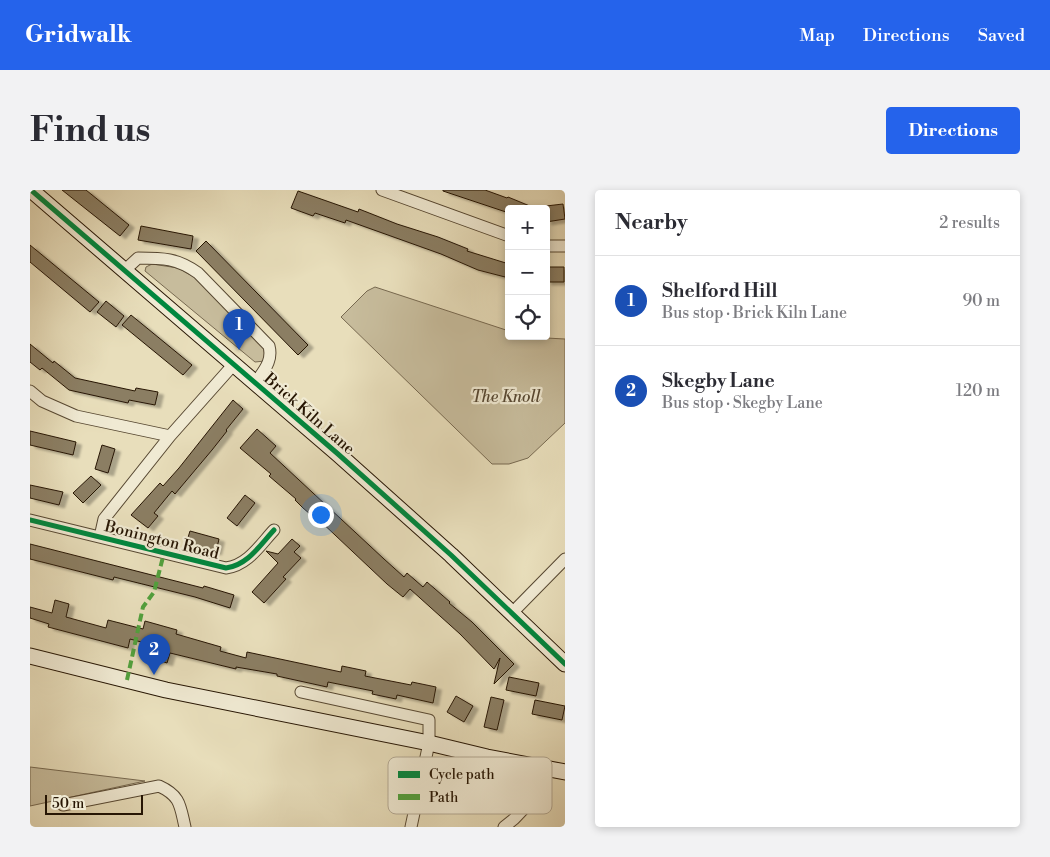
<!DOCTYPE html>
<html lang="en">
<head>
<meta charset="utf-8">
<style>
	:root { --surface:#fff; --page:#f2f2f3; --text:#2b2b33; --muted:#7c7c81; --line:#e1e1e2; --accent:#2563eb }
	body { margin:0; font-family:"Libre Bodoni",serif; background:var(--page); color:var(--text) }
	.controls { position:absolute; right:15px; top:15px; display:grid; overflow:hidden; border-radius:5px; box-shadow:0 2px 8px #0003 }
	.controls button { width:45px; height:45px; display:grid; place-items:center; padding:0; border:0; border-bottom:1px solid var(--line); background:var(--surface); color:var(--text); font:25px sans-serif }
	.scale { position:absolute; left:15px; bottom:12px; width:98px; box-sizing:border-box; padding-left:5px; border:2px solid #271604; border-top:0; font-size:14px; line-height:18px; white-space:nowrap; color:#271604; -webkit-text-stroke:4px #f0ead3; paint-order:stroke }
	.you { position:absolute; left:290px; top:324px; width:18px; height:18px; margin:-12px; border:4px solid #fff; border-radius:50%; background:#1a73e8; box-shadow:0 0 0 8px #1a73e833 }
	.badge { display:grid; place-items:center; width:32px; height:32px; border-radius:50%; background:var(--accent); color:#fff; font-size:16px; font-weight:700 }
	.pin { position:absolute; translate:-50% -41px; filter:drop-shadow(0 1px 2px #0008) }
	.pin::after { content:''; position:absolute; top:26px; width:18px; height:15px; background:inherit; clip-path:polygon(0 0,100% 0,50% 100%) }
	.list { margin:0; padding:0; list-style:none }
	h2 { display:flex; justify-content:space-between; align-items:center; height:65px; margin:0; padding:0 20px; font-size:21px }
	h2 small { font-size:16px; font-weight:400; color:var(--muted) }
	.list li { display:grid; grid-template-columns:32px 1fr auto; gap:15px; align-items:center; box-sizing:border-box; height:90px; padding:0 20px; border-top:1px solid var(--line) }
	.list b { display:block; font-size:19px; white-space:nowrap }
	.list p { margin:0; font-size:16px; white-space:nowrap; color:var(--muted) }
	.list em { font-size:16px; font-style:normal; color:var(--muted) }
	.icon { flex:none; width:28px; height:28px; fill:none; stroke:currentColor; stroke-width:2; stroke-linecap:round; stroke-linejoin:round }
	.map { position:relative; flex:none; width:535px; height:637px; overflow:hidden; border-radius:5px }
	header { display:flex; align-items:center; gap:30px; box-sizing:border-box; height:70px; padding:0 25px; background:var(--accent); color:#fff }
	header strong { font-size:24px }
	nav { display:flex; gap:28px; margin-inline-start:auto; font-size:18px }
	.intro { display:flex; align-items:center; justify-content:space-between; box-sizing:border-box; height:120px; padding:0 30px }
	h1 { margin:0; font-size:35px }
	.button { padding:12px 22px; border-radius:5px; background:var(--accent); color:#fff; font-size:18px; font-weight:700 }
	main { display:flex; gap:30px; padding:0 30px }
	aside { flex:1; background:var(--surface); border-radius:5px; box-shadow:0 2px 8px #0003 }
	.map>svg:first-child { display:block }
	.green { fill:#c7bc9c; stroke:#776950 }
	.building { fill:#8b7e63; stroke:#271604; filter:url(#shadow) }
	.lines { fill:none; stroke-linecap:round; stroke-linejoin:round }
	.street-casing { stroke:#574832; stroke-width:13 }
	.secondary-casing { stroke:#271604; stroke-width:17 }
	.street { stroke:#f0ead3; stroke-width:11 }
	.secondary { stroke:#f0ead3; stroke-width:15 }
	.quiet { stroke:#51a13d; stroke-width:4; stroke-dasharray:8 4; stroke-linecap:butt }
	.cycleway-casing { stroke:#f0ead3; stroke-width:8 }
	.cycleway { stroke:#00873e; stroke-width:5 }
	.labels { text-anchor:middle; stroke-width:4.5; stroke-linejoin:round; paint-order:stroke }
	.park-label { font-size:16px; font-style:italic; fill:#574832; stroke:#f0ead3 }
	.street-label { font-size:16px; fill:#271604; stroke:#f0ead3 }
	.key { fill:#f0ead3; stroke:#b4aa95; stroke-width:1 }
	.key-label { font-size:14px; fill:#271604 }
</style>
</head>
<body>
<header>
<strong>Gridwalk</strong>
<nav><a>Map</a><a>Directions</a><a>Saved</a></nav>
</header>
<div class="intro"><h1>Find us</h1><a class="button">Directions</a></div>
<main>
<div class="map">
<svg width="535" height="637" viewBox="0 0 535 637">
	<defs>
		<filter id="shadow"><feDropShadow dx="5.5" dy="3" stdDeviation="1" flood-color="#0004"/></filter>
	</defs>
	<rect width="100%" height="100%" fill="#e8debb"/>
	<filter id="stains"><feTurbulence type="fractalNoise" baseFrequency=".004" numOctaves="4"/><feColorMatrix values="0 0 0 0 .2 0 0 0 0 .09 0 0 0 0 .02 0 0 0 .5 -.17"/></filter>
	<radialGradient id="worn" r=".72"><stop offset=".6" stop-color="#630" stop-opacity="0"/><stop offset="1" stop-color="#630" stop-opacity=".3"/></radialGradient>
	<path class="green" d="M122,74L148,78L164,87L234,157L235,171L225,172L115,81L116,77Z
		M345,97L479,141V146L535,149V233L498,268L479,274H462L311,127L337,101Z
		M0,577L115,591L0,616Z"/>
	<path class="building" d="M32,0H56L99,35L90,46Z
		M413,0H455L477,8L478,7L507,19H479V23L413,1Z
		M268,1L328,22L329,19L367,34L408,47L438,59L437,61L479,74V88L448,80L411,64L316,30L315,33L285,23L283,26L261,18Z
		M533,14L535,29L516,32V16Z
		M111,36L163,46L161,59L108,50Z
		M176,51L278,155L268,165L166,61Z
		M0,55L69,112L60,122L0,72Z
		M516,77H534V92H516Z
		M76,111L94,126L86,137L67,122Z
		M101,125L162,175L153,185L92,135Z
		M0,154L23,173L24,171L45,188L105,201L106,198L128,202L125,215L99,210L98,213L39,200L12,178L10,180L0,172Z
		M203,210L213,219L196,240L197,241L182,260L145,304L142,301L124,323L128,326L118,338L101,325L130,293L133,296L149,278Z
		M227,239L246,256L240,263L354,369L374,387L377,383L393,397L397,392L420,412L419,413L442,432L484,474L464,494L470,468L464,479L430,444L380,399L373,407L357,394L288,329L287,330L273,318L265,310L266,309L239,286L241,284L210,258Z
		M0,241L46,252L43,265L0,255Z
		M72,255L85,259L78,283L65,279Z
		M61,286L71,295L53,313L43,303Z
		M0,295L33,302L29,315L0,308Z
		M215,305L225,313L207,336L197,328Z
		M160,341L189,349L186,362L156,354Z
		M262,349L270,356L264,362L271,368L253,387L256,389L234,413L222,402L248,373L236,361L248,364Z
		M0,354L173,398L174,396L204,405L200,418L165,407L84,387L83,390L20,374L0,369Z
		M25,410L39,414L36,427L76,438L78,430L113,439L115,431L147,440L146,444L191,457L190,461L216,468L217,462L311,482L312,476L336,481L335,486L381,495L382,492L406,497L403,513L367,505L366,509L342,504L343,501L298,492L297,497L247,486V484L206,477V479L140,463L137,473L126,469L130,457L100,449L98,458L18,437L19,434L0,428V417L22,423Z
		M479,487L509,493L506,506L476,500Z
		M426,506L443,516L434,532L417,522Z
		M461,507L474,510L467,540L454,537Z
		M505,510L535,516L532,530L502,524Z"/>
	<g class="lines">
		<g class="street-casing">
			<path id="street" d="M352,0L479,46
				M516,56H535
				M95,80L108,68C133,68 147,68 168,83L239,156C243,171 234,180 226,192
				M0,201L12,211L46,226L140,246
				M0,330L196,378C218,375 230,355 244,340
				M70,347L74,329L140,246L204,174
				M482,423L535,369
				M271,502L399,530V553L381,637
				M33,615L129,596C151,606 150,616 155,637
				M474,637L484,629L503,609L510,578"/>
		</g>
		<g class="secondary-casing">
			<path id="secondary" d="M1,0L308,264L421,365L535,474
				M0,466L136,500L399,553L457,567L535,582"/>
		</g>
		<use href="#street" class="street"/>
		<use href="#secondary" class="secondary"/>
		<path class="quiet" d="M97,490L113,417L124,402L134,363"/>
		<g class="cycleway-casing">
			<path id="cycleway" d="M1,0L308,264L421,365L535,474
				M0,330L196,378C218,375 230,355 244,340"/>
		</g>
		<use href="#cycleway" class="cycleway"/>
	</g>
	<g class="labels">
		<g class="park-label">
			<text x="476" y="212">The Knoll</text>
		</g>
		<g class="street-label">
			<text transform="translate(280 223) rotate(41)" y="6">Brick Kiln Lane</text>
			<text transform="translate(132 349) rotate(14)" y="6">Bonington Road</text>
		</g>
	</g>
	<rect x="358" y="567" width="164" height="57" rx="8" class="key"/>
	<rect x="368" y="581" width="22" height="7" fill="#00873e"/>
	<rect x="368" y="604" width="22" height="6" fill="#51a13d"/>
	<g class="key-label">
		<text x="399" y="589">Cycle path</text>
		<text x="399" y="612">Path</text>
	</g>
	<rect width="100%" height="100%" filter="url(#stains)"/>
	<rect width="100%" height="100%" fill="url(#worn)"/>
</svg>
<div class="controls">
<button>+</button>
<button>−</button>
<button><svg class="icon" aria-label="locate" viewBox="0 0 24 24"><circle cx="12" cy="12" r="6"/><path d="M12 2v4M12 18v4M2 12h4M18 12h4"/></svg></button>
</div>
<div class="scale">50 m</div>
<div class="you"></div>
<div class="pin badge" style="left:209px;top:160px;background:#1a4fb4">1</div>
<div class="pin badge" style="left:124px;top:485px;background:#1a4fb4">2</div>
</div>
<aside>
<h2>Nearby<small>2 results</small></h2>
<ul class="list">
<li><span class="badge" style="background:#1a4fb4">1</span><div><b>Shelford Hill</b><p>Bus stop · Brick Kiln Lane</p></div><em>90 m</em></li>
<li><span class="badge" style="background:#1a4fb4">2</span><div><b>Skegby Lane</b><p>Bus stop · Skegby Lane</p></div><em>120 m</em></li>
</ul>
</aside>
</main>
</body>
</html>
